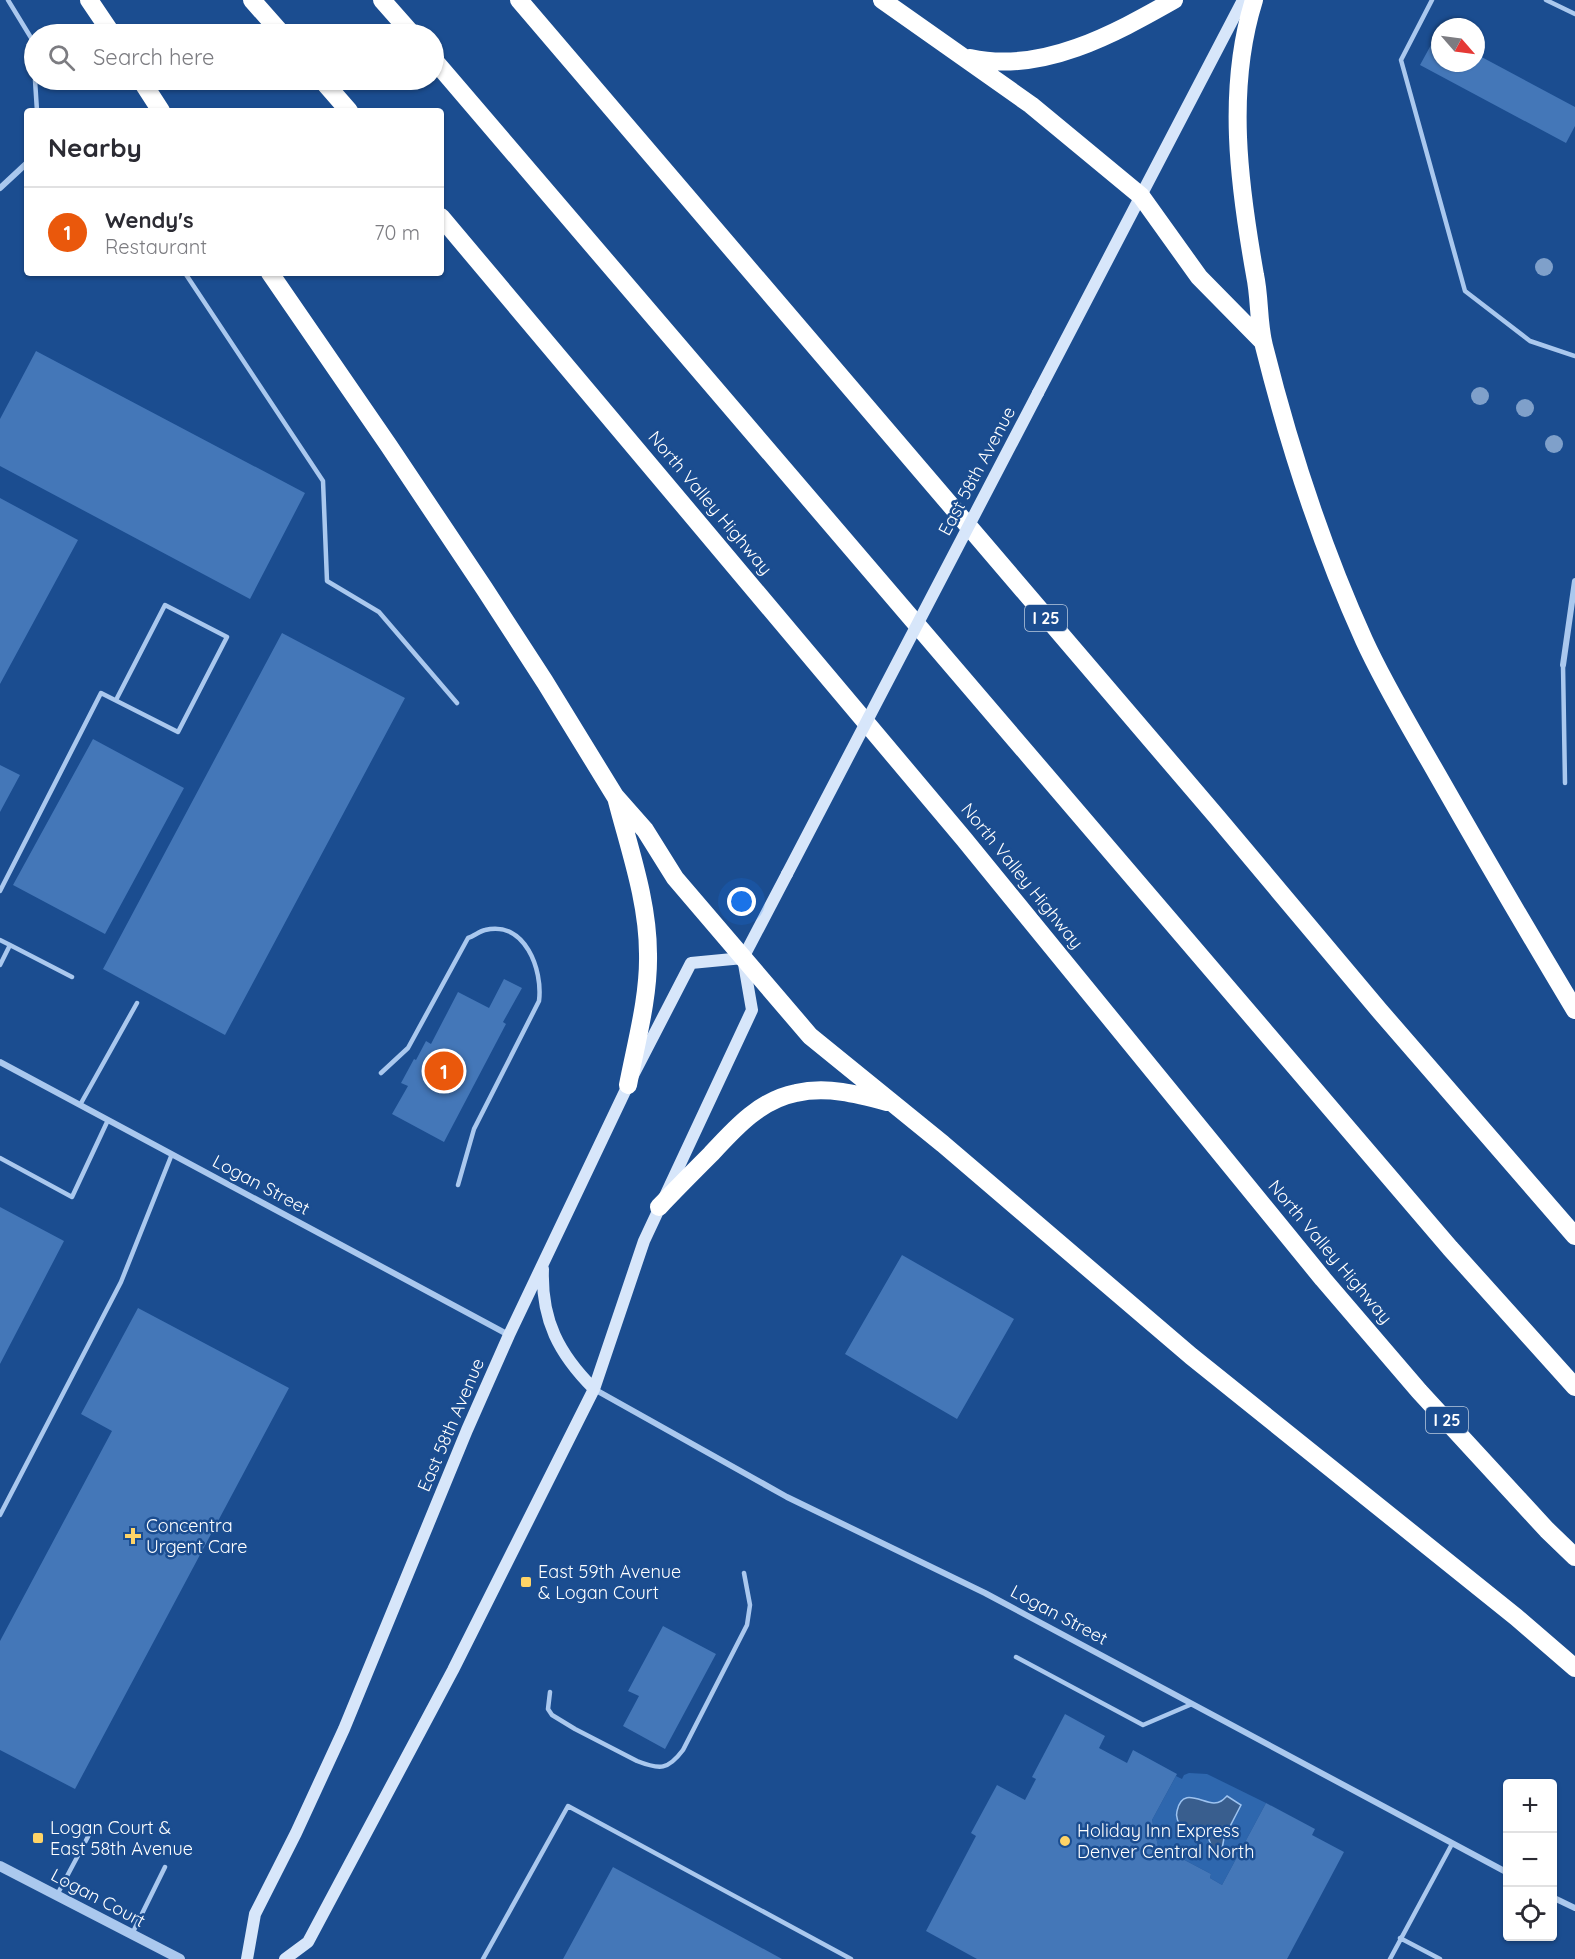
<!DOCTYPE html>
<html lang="en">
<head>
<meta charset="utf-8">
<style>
	:root { --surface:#fff; --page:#f7f7f7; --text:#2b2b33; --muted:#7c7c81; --line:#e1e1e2; --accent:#ea580c }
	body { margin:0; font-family:Quicksand,sans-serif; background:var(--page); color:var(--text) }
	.controls { position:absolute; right:18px; bottom:18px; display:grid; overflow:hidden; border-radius:6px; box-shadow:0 2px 4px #0004 }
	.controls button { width:54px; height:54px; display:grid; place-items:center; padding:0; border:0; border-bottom:2px solid var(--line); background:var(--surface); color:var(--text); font:30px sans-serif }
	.compass { position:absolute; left:1431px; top:18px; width:54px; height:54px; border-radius:50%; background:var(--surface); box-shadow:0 2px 4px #0004; rotate:118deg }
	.you { position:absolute; left:742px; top:902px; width:21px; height:21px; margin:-15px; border:4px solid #fff; border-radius:50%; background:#1a73e8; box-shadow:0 0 0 9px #1a73e833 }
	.badge { display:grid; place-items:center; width:39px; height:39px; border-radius:50%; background:var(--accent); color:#fff; font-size:20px; font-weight:700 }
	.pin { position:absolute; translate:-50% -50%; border:3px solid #fff; box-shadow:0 2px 6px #0006 }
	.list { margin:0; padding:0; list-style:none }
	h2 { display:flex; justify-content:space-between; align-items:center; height:78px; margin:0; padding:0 24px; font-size:26px }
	h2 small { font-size:20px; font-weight:400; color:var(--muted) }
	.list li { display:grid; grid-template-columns:39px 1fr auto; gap:18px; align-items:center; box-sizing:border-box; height:90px; padding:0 24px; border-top:2px solid var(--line) }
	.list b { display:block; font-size:22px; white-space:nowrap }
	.list p { margin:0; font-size:20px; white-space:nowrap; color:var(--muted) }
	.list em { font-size:20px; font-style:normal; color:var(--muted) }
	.icon { flex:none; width:33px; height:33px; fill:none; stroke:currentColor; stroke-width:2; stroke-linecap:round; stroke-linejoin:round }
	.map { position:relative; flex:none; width:1575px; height:1959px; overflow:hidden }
	.search { position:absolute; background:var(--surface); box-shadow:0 2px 4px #0004; left:24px; top:24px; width:420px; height:66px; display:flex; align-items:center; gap:15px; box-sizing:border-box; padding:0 21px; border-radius:33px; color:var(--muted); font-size:22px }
	.panel { position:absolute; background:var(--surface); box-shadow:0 2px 4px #0004; left:24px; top:108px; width:420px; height:168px; border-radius:6px }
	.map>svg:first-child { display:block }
	.green { fill:#2e67ae }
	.water { fill:#395e8e; stroke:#9dc3f0; stroke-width:1.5 }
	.building { fill:#4477b8 }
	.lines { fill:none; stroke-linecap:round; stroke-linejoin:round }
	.service { stroke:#aac8ee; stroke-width:4.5 }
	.minor { stroke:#aac8ee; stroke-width:6 }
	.tertiary { stroke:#aac8ee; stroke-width:10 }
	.secondary { stroke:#d7e6fa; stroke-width:12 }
	.motorway { stroke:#fff; stroke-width:18 }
	.secondary-bridge { stroke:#d7e6fa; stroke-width:12 }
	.tree { fill:#7fa0ca }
	.poi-dot { fill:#ffd467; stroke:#1b4d90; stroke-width:2 }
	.labels { text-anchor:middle; stroke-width:5; stroke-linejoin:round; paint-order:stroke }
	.shield { fill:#1b4d90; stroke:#bbcade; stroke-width:1.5 }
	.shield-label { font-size:16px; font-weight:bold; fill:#fff }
	.street-label { font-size:18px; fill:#fff; stroke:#1b4d90 }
	.poi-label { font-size:18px; fill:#fff; stroke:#1b4d90; text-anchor:start }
</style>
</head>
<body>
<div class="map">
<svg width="1575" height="1959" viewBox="0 0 1575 1959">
	<rect width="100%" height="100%" fill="#1b4d90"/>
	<path class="green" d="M1189,1773L1207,1774L1266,1803L1222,1885L1210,1878L1211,1874L1158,1846L1152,1820L1176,1776L1182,1779L1184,1775Z"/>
	<path class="water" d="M1227,1796L1241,1805L1224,1838L1222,1849L1213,1850L1208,1837L1183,1829C1179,1823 1175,1818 1177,1811C1182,1787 1200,1802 1214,1803C1220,1803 1223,1800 1227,1796Z"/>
	<path class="building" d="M1437,34L1440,35V63H1476V54L1575,107V126L1566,143L1420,65Z
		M36,351L305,493L250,599L0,466V419Z
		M0,498L78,540L0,684Z
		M282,633L405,698L225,1035L103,969Z
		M93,739L184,788L105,934L13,885Z
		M0,765L20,775L0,812Z
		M504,979L522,988L503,1022L506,1024L444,1142L392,1114L408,1086L401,1083L414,1059L416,1060L426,1041L431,1044L458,992L489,1008Z
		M0,1207L64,1241L0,1364Z
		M902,1255L1014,1319L957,1419L845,1354Z
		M138,1308L289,1388L75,1789L0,1750V1641L112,1431L81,1414Z
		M663,1626L716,1654L665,1749L623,1726L639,1696L628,1691Z
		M1065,1714L1105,1736L1099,1748L1127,1763L1133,1750L1177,1774L1152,1820L1158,1846L1211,1874L1210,1878L1222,1885L1266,1803L1315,1829L1312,1835L1344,1852L1287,1959H977L926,1931L976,1836L971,1833L997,1785L1025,1800L1036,1779L1032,1777Z
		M613,1867L782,1959H563Z"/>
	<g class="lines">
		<path class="service" d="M8,0L33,41L34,70
			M1432,0L1401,60L1465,291L1530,341L1575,356
			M1546,0L1575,14
			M35,80L37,111
			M185,273L323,481L327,581L379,612L457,703
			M1563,665L1565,783
			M0,891L101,693L178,732L227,637L165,605L116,700
			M0,940L10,945
			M0,965L10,945L72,977
			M381,1073L408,1048L468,938C474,936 480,931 485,930C525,920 543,970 539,1001L474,1129L458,1185
			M80,1105L137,1003
			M0,1158L72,1197L108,1120
			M0,1515L121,1282L172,1154
			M1016,1657L1143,1725L1192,1704
			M550,1692L548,1709L552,1715L575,1729L637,1761C660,1770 668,1770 683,1750L747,1625L750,1605L744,1573
			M57,1895L91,1831
			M132,1934L165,1867
			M1400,1938L1440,1959
			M483,1959L568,1806L851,1959
			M1390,1959L1452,1844"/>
		<path class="minor" d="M0,188L27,163
			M1563,665L1575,581
			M0,1062L509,1335
			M594,1389L787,1497L985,1593L1508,1873
			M1552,1897L1575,1908"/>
		<path class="tertiary" d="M0,1866L180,1959"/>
		<path class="secondary" d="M1038,393L1243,0
			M543,1269C541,1320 559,1354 594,1389
			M247,1959L255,1914L296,1833L344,1729L467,1430L509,1335L628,1085L691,963L743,958
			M285,1959L308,1942L453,1670L594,1389L644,1241L752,1010L743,958L787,874"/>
		<path class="motorway" d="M89,0L112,34
			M252,0L282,34
			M382,0L412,34
			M519,0L1217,817L1379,1010L1575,1236
			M882,0L1031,105L1141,196L1199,277L1263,342
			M1254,0C1226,89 1239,185 1255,275C1260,298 1258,323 1264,346C1289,446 1321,545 1364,640C1385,686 1412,730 1437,774C1482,853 1528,932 1575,1010
			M970,58C1042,74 1114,34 1174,0
			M434,60L1450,1248L1575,1387
			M141,80L161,111
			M322,80L349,111
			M441,217L964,839L1323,1279L1419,1391L1547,1530L1575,1557
			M270,273L389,446L484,588L545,682L615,796L645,830L675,878L810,1036L943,1144L1191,1356L1516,1617L1575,1668
			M617,801C630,851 648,902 648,954C649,997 636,1043 628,1085
			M659,1207C676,1189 694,1171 711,1154C735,1128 760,1100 796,1093C827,1086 857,1094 887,1102"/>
		<path class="secondary-bridge" d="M787,874L1038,393"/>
	</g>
	<g class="tree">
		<circle cx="1544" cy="267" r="9"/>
		<circle cx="1480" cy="396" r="9"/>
		<circle cx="1525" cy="408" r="9"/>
		<circle cx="1554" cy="444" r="9"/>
	</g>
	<g class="poi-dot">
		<path d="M130 1527h6v6h6v6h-6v6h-6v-6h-6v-6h6z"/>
		<rect x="520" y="1576" width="12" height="12" rx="3"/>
		<rect x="32" y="1832" width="12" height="12" rx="3"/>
		<circle cx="1065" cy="1841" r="6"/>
	</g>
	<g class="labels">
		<g class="shield">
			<rect x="1025" y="605" width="42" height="26" rx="4.5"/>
			<rect x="1426" y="1407" width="42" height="26" rx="4.5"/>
		</g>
		<g class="shield-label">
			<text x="1046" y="624">I 25</text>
			<text x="1447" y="1426">I 25</text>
		</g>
		<g class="street-label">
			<text transform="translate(977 471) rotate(-62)" y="6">East 58th Avenue</text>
			<text transform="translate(710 503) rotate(50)" y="6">North Valley Highway</text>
			<text transform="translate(1022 876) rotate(51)" y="6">North Valley Highway</text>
			<text transform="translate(261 1185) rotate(28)" y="6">Logan Street</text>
			<text transform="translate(1330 1252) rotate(50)" y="6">North Valley Highway</text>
			<text transform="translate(451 1425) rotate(-67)" y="6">East 58th Avenue</text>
			<text transform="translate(1059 1615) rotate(28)" y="6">Logan Street</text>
			<text transform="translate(98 1898) rotate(28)" y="6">Logan Court</text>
		</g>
		<g class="poi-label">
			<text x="146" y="1532">Concentra<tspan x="146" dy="21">Urgent Care</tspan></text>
			<text x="538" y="1578">East 59th Avenue<tspan x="538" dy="21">&amp; Logan Court</tspan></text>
			<text x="50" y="1834">Logan Court &amp;<tspan x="50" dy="21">East 58th Avenue</tspan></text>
			<text x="1077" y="1837">Holiday Inn Express<tspan x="1077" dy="21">Denver Central North</tspan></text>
		</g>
	</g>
</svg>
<div class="controls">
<button>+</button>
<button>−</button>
<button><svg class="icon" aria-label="locate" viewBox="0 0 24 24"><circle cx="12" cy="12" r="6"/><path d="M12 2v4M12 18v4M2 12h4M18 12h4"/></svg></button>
</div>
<svg class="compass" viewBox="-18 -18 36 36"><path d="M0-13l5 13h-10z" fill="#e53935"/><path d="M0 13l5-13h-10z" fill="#7c7c81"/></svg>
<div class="you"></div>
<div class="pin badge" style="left:444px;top:1071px">1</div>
<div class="search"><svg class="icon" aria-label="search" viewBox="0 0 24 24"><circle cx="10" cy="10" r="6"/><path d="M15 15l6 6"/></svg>Search here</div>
<section class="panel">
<h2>Nearby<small></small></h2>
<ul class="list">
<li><span class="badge">1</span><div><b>Wendy's</b><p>Restaurant</p></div><em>70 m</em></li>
</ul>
</section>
</div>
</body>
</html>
